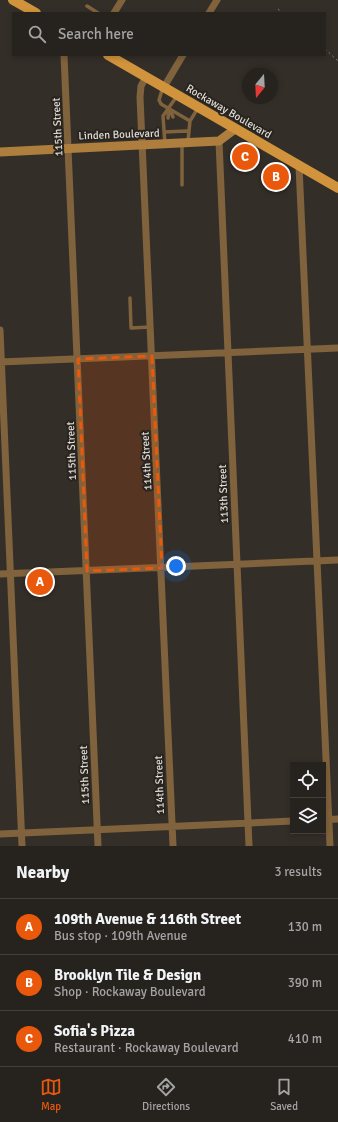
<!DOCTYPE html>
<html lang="en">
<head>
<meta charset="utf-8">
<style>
	:root { --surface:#26221e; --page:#322f2b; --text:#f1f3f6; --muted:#a4a4a4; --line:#423f3c; --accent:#ea580c }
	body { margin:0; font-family:Signika,sans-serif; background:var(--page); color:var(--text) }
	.controls { position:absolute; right:12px; bottom:12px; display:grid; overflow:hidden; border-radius:0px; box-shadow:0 2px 6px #0003 }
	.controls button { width:36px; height:36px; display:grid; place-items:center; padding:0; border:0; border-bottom:1px solid var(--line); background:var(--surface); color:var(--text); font:20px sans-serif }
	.compass { position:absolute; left:242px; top:68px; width:36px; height:36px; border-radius:50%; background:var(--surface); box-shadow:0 2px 6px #0003; rotate:198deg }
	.you { position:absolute; left:176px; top:566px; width:14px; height:14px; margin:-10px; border:3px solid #fff; border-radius:50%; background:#1a73e8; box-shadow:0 0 0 6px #1a73e833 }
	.badge { display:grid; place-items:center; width:26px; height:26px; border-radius:50%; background:var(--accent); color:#fff; font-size:13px; font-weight:700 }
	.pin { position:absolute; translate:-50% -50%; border:2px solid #fff; box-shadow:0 1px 4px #0006 }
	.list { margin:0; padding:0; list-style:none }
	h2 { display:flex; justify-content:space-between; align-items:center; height:52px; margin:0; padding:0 16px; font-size:17px }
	h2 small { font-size:13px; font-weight:400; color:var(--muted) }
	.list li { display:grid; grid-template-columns:26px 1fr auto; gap:12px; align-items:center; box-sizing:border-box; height:56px; padding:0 16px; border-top:1px solid var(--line) }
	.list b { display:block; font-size:15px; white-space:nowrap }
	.list p { margin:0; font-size:13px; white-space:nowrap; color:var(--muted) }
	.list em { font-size:13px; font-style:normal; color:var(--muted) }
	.icon { flex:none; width:22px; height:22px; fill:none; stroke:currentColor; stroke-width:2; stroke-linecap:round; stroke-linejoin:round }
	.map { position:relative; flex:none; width:338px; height:846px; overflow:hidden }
	.search { position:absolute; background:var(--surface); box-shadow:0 2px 6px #0003; left:12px; right:12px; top:12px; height:44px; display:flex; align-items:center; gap:10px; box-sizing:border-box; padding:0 14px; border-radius:0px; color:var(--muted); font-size:15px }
	.sheet { height:220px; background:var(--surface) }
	nav { display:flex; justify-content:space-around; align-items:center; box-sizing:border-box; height:56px; border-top:1px solid var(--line); background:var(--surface); font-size:11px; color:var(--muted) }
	nav a { display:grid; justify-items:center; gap:2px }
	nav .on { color:var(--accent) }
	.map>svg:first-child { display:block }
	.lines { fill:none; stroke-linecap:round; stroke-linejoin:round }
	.path { stroke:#817d78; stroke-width:1; stroke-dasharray:2 3; stroke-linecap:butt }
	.service { stroke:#80623c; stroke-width:3.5 }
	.minor { stroke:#80623c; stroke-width:7 }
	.secondary { stroke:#ae7e3e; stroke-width:9 }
	.primary { stroke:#d1933c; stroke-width:10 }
	.marked { fill:#e8590c; fill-opacity:0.2; stroke:#e8590c; stroke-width:3; stroke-dasharray:8 5; stroke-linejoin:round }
	.labels { text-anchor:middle; stroke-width:4; stroke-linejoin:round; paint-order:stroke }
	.street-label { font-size:11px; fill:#dfdcd8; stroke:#29241e }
</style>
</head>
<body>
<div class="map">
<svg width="338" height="846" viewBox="0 0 338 846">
	<rect width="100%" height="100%" fill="#332e28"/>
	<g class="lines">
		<path class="path" d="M278,9L283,13
			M325,49L338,61"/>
		<path class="service" d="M87,6L98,13
			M163,87L159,100L161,104L190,121L198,108
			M170,110L173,117
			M168,118L169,110
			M164,132L187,131
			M188,141L190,121
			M165,144L163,116L177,96
			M182,144V185
			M130,298L131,328L150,327"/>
		<path class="minor" d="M114,13L122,0
			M209,13L217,0
			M64,55L98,846
			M146,77L141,86L140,97L173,846
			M164,87L183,55
			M219,141L249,846
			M299,166L330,846
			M0,330L22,846
			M0,362L338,348
			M0,574L338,560
			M323,820L338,819
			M0,834L293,821"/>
		<path class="secondary" d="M0,152L219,141L235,129"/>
		<path class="primary" d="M13,0L36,13
			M108,55L338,188"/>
	</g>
	<path class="marked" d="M152,356L162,568L87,571L78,359Z"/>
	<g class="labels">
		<g class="street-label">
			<text transform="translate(229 111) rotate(30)" y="4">Rockaway Boulevard</text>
			<text transform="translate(57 127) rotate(-93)" y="4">115th Street</text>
			<text transform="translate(119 134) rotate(-2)" y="4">Linden Boulevard</text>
			<text transform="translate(71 451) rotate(-92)" y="4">115th Street</text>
			<text transform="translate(146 461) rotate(-93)" y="4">114th Street</text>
			<text transform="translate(223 494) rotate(-92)" y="4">113th Street</text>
			<text transform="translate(84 775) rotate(-92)" y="4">115th Street</text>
			<text transform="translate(159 785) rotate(-92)" y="4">114th Street</text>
		</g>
	</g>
</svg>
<div class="controls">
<button><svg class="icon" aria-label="locate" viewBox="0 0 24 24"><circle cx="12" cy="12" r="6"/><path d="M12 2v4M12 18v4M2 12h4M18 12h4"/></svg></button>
<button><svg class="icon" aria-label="layers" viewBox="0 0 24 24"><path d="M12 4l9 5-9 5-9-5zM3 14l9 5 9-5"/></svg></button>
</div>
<svg class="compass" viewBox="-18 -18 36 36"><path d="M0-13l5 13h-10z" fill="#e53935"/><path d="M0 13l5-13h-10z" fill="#a4a4a4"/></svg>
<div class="you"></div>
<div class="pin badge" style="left:40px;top:582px">A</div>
<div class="pin badge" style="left:276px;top:177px">B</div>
<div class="pin badge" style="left:245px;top:157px">C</div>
<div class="search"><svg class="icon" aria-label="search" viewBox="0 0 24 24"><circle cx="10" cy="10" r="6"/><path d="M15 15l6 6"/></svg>Search here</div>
</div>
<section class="sheet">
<h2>Nearby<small>3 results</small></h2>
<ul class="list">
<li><span class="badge">A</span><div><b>109th Avenue &amp; 116th Street</b><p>Bus stop · 109th Avenue</p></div><em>130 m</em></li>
<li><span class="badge">B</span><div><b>Brooklyn Tile &amp; Design</b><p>Shop · Rockaway Boulevard</p></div><em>390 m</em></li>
<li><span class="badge">C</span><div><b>Sofia's Pizza</b><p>Restaurant · Rockaway Boulevard</p></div><em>410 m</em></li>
</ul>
</section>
<nav>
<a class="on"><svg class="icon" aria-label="map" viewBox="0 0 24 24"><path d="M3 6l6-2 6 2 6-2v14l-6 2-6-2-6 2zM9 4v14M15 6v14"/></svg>Map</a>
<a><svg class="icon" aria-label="directions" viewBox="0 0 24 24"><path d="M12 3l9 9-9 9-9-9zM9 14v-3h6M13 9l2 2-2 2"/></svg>Directions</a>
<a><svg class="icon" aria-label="saved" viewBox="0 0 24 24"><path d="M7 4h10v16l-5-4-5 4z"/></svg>Saved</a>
</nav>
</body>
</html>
